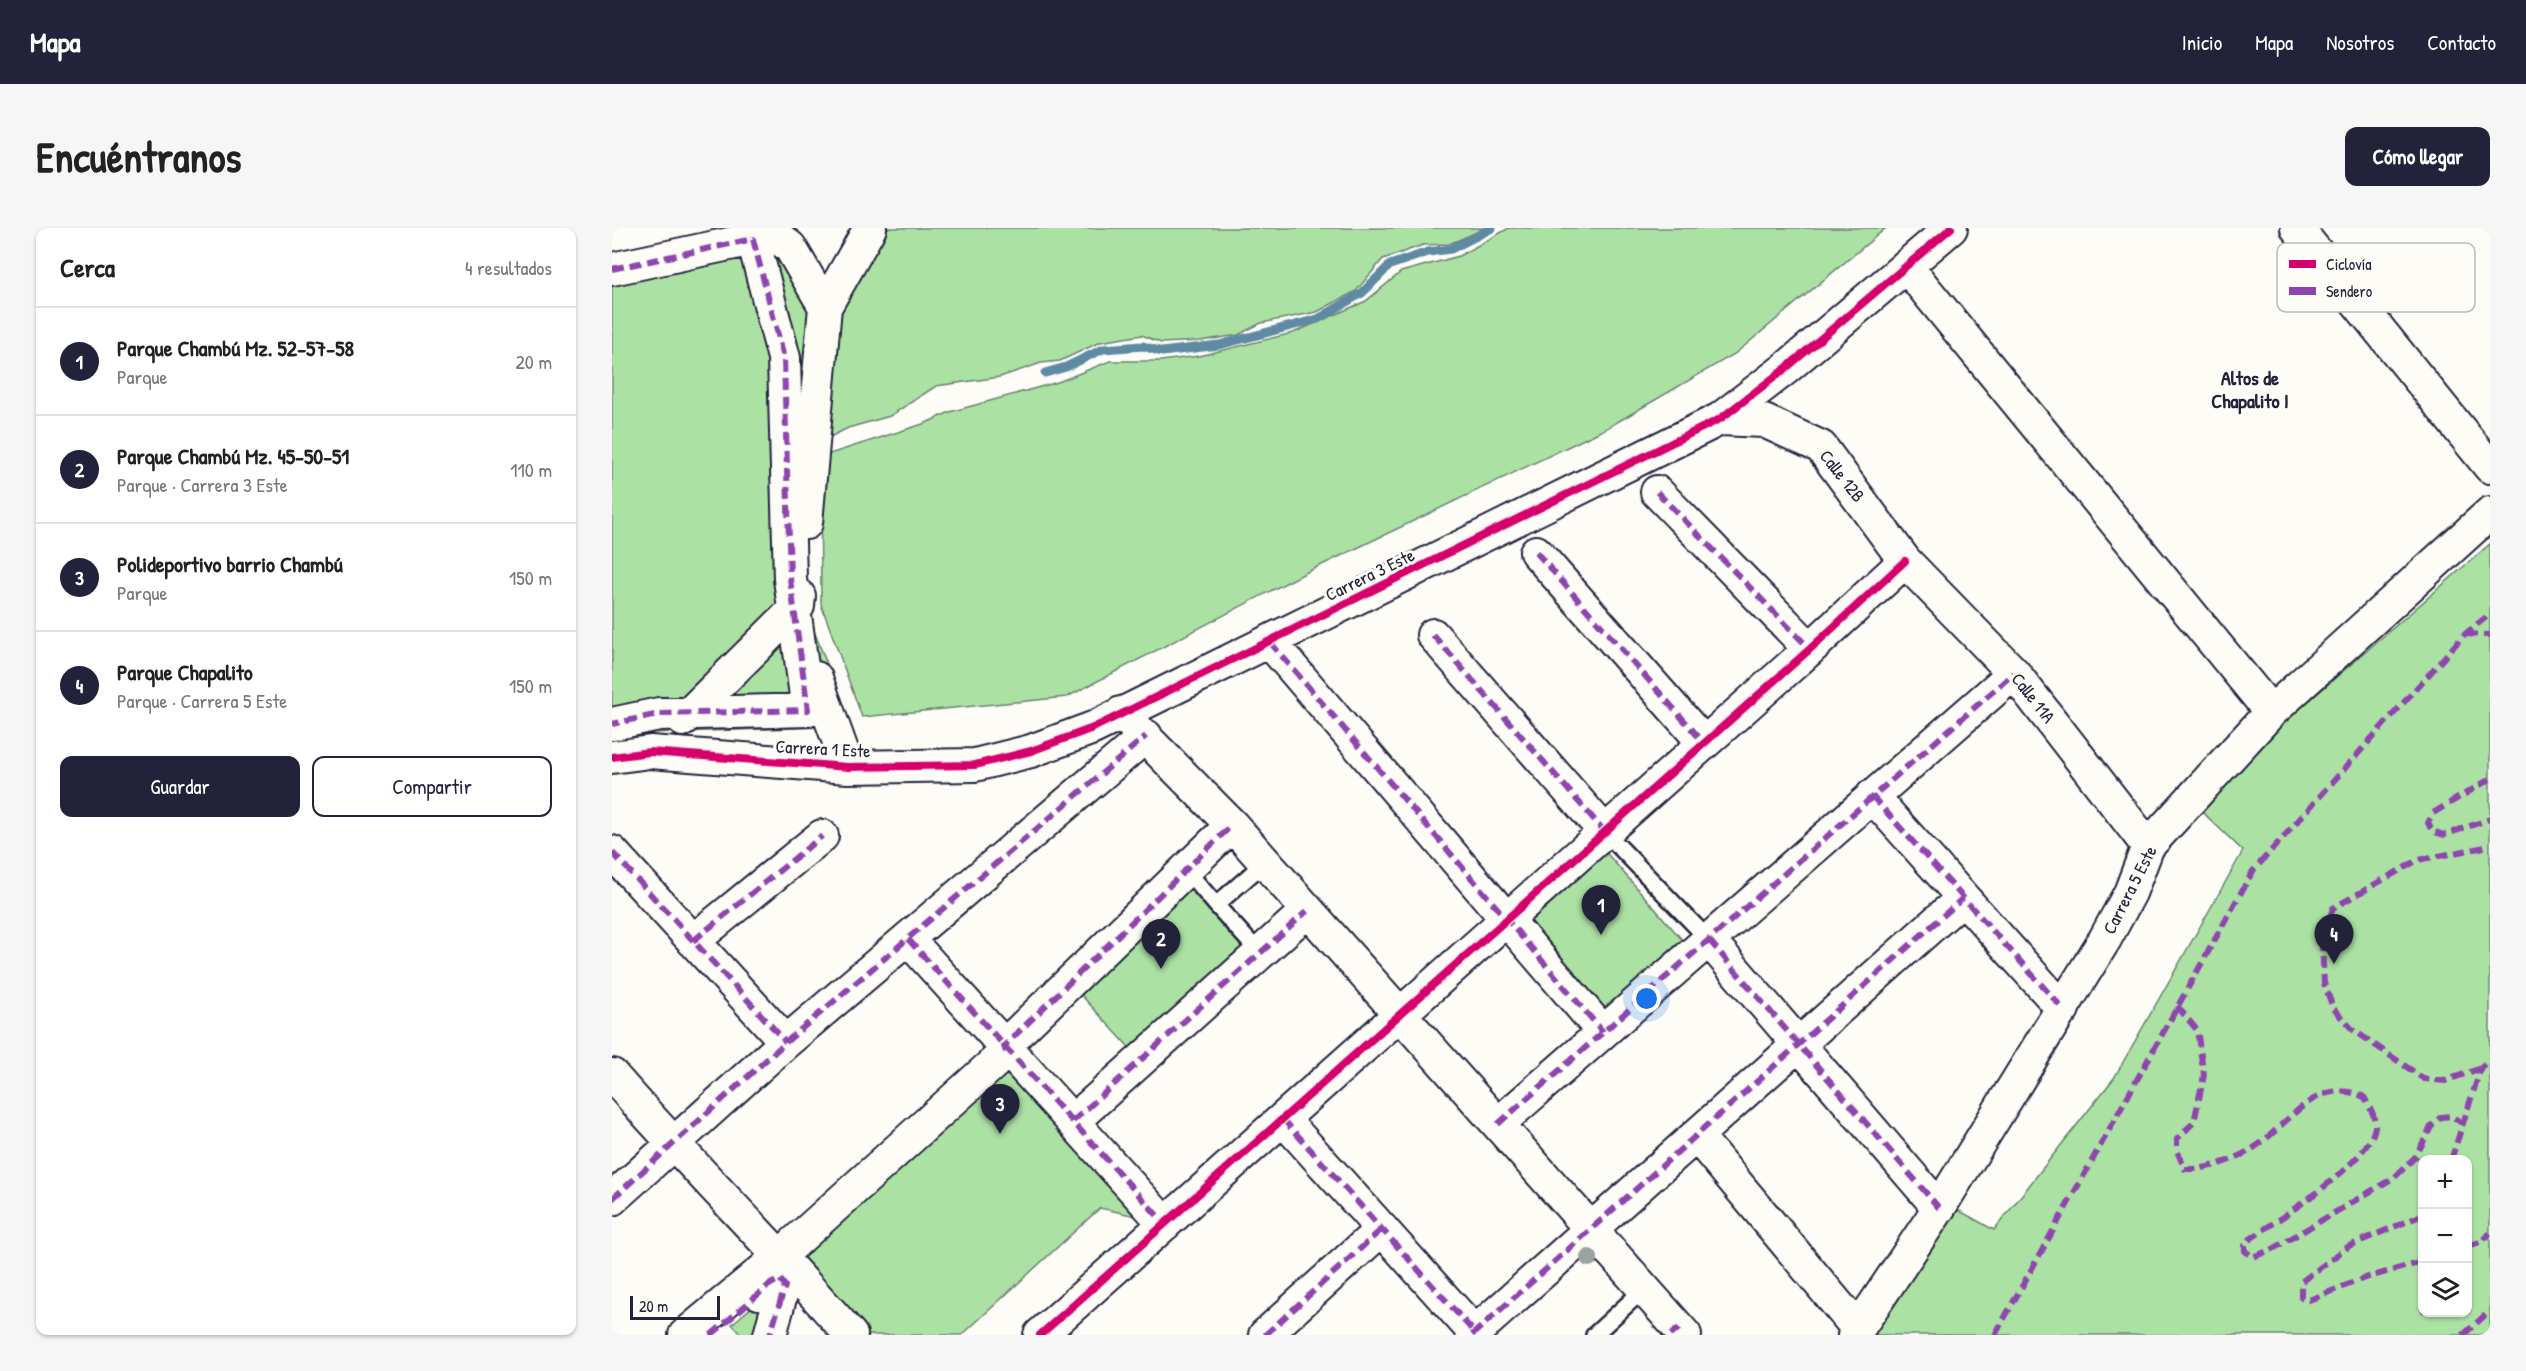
<!DOCTYPE html>
<html lang="es">
<head>
<meta charset="utf-8">
<style>
	:root { --surface:#fff; --page:#f6f6f6; --text:#222; --muted:#767676; --line:#e0e0e0; --accent:#22223b }
	body { margin:0; font-family:"Patrick Hand",sans-serif; background:var(--page); color:var(--text) }
	.controls { position:absolute; right:18px; bottom:18px; display:grid; overflow:hidden; border-radius:12px; box-shadow:0 2px 4px #0004 }
	.controls button { width:54px; height:54px; display:grid; place-items:center; padding:0; border:0; border-bottom:2px solid var(--line); background:var(--surface); color:var(--text); font:30px sans-serif }
	.scale { position:absolute; left:18px; bottom:15px; width:90px; box-sizing:border-box; padding-left:6px; border:3px solid #22223b; border-top:0; font-size:16px; line-height:21px; white-space:nowrap; color:#22223b; -webkit-text-stroke:4px #fdfcf7; paint-order:stroke }
	.you { position:absolute; left:1035px; top:771px; width:21px; height:21px; margin:-15px; border:4px solid #fff; border-radius:50%; background:#1a73e8; box-shadow:0 0 0 9px #1a73e833 }
	.badge { display:grid; place-items:center; width:39px; height:39px; border-radius:50%; background:var(--accent); color:#fff; font-size:20px; font-weight:700 }
	.pin { position:absolute; translate:-50% -50px; filter:drop-shadow(0 2px 3px #0008) }
	.pin::after { content:''; position:absolute; top:32px; width:21px; height:18px; background:inherit; clip-path:polygon(0 0,100% 0,50% 100%) }
	.list { margin:0; padding:0; list-style:none }
	h2 { display:flex; justify-content:space-between; align-items:center; height:78px; margin:0; padding:0 24px; font-size:26px }
	h2 small { font-size:20px; font-weight:400; color:var(--muted) }
	.list li { display:grid; grid-template-columns:39px 1fr auto; gap:18px; align-items:center; box-sizing:border-box; height:108px; padding:0 24px; border-top:2px solid var(--line) }
	.list b { display:block; font-size:22px; white-space:nowrap }
	.list p { margin:0; font-size:20px; white-space:nowrap; color:var(--muted) }
	.list em { font-size:20px; font-style:normal; color:var(--muted) }
	.actions { display:flex; gap:12px; padding:18px 24px }
	.actions a { flex:1; padding:14px 0; border:2px solid var(--accent); border-radius:12px; text-align:center; font-size:21px; color:var(--accent) }
	.actions .main { background:var(--accent); color:#fff }
	.icon { flex:none; width:33px; height:33px; fill:none; stroke:currentColor; stroke-width:2; stroke-linecap:round; stroke-linejoin:round }
	.map { position:relative; flex:none; width:1878px; height:1107px; overflow:hidden; border-radius:12px }
	header { display:flex; align-items:center; gap:36px; box-sizing:border-box; height:84px; padding:0 30px; background:var(--accent); color:#fff }
	header strong { font-size:28px }
	nav { display:flex; gap:33px; margin-inline-start:auto; font-size:21px }
	.intro { display:flex; align-items:center; justify-content:space-between; box-sizing:border-box; height:144px; padding:0 36px }
	h1 { margin:0; font-size:42px }
	.button { padding:15px 27px; border-radius:12px; background:var(--accent); color:#fff; font-size:21px; font-weight:700 }
	main { display:flex; gap:36px; padding:0 36px }
	aside { flex:1; background:var(--surface); border-radius:12px; box-shadow:0 2px 4px #0004 }
	.map>svg:first-child { display:block }
	.green { fill:#ace1a4; stroke:#678270; stroke-width:1.5; fill-rule:evenodd }
	.lines { fill:none; stroke-linecap:round; stroke-linejoin:round }
	.stream { stroke:#5f8aa3; stroke-width:9 }
	.lane-casing { stroke:#22223b; stroke-width:20 }
	.street-casing { stroke:#22223b; stroke-width:36 }
	.lane { stroke:#fdfcf7; stroke-width:15 }
	.street { stroke:#fdfcf7; stroke-width:32 }
	.quiet { stroke:#8e44ad; stroke-width:6; stroke-dasharray:12 6; stroke-linecap:butt }
	.cycleway-casing { stroke:#fdfcf7; stroke-width:11 }
	.cycleway { stroke:#d6006c; stroke-width:8 }
	.tree { fill:#9ba3a1 }
	.labels { text-anchor:middle; stroke-width:6; stroke-linejoin:round; paint-order:stroke }
	.street-label { font-size:18px; fill:#22223b; stroke:#fdfcf7 }
	.neighbourhood-label { font-size:20px; font-weight:bold; fill:#22223b; stroke:#fdfcf7 }
	.key { fill:#fdfcf7; stroke:#bbbbbf; stroke-width:1.5 }
	.key-label { font-size:16px; fill:#22223b }
</style>
</head>
<body>
<header>
<strong>Mapa</strong>
<nav><a>Inicio</a><a>Mapa</a><a>Nosotros</a><a>Contacto</a></nav>
</header>
<div class="intro"><h1>Encuéntranos</h1><a class="button">Cómo llegar</a></div>
<main>
<aside>
<h2>Cerca<small>4 resultados</small></h2>
<ul class="list">
<li><span class="badge">1</span><div><b>Parque Chambú Mz. 52-57-58</b><p>Parque</p></div><em>20 m</em></li>
<li><span class="badge">2</span><div><b>Parque Chambú Mz. 45-50-51</b><p>Parque · Carrera 3 Este</p></div><em>110 m</em></li>
<li><span class="badge">3</span><div><b>Polideportivo barrio Chambú</b><p>Parque</p></div><em>150 m</em></li>
<li><span class="badge">4</span><div><b>Parque Chapalito</b><p>Parque · Carrera 5 Este</p></div><em>150 m</em></li>
</ul>
<div class="actions"><a class="main">Guardar</a><a>Compartir</a></div>
</aside>
<div class="map">
<svg width="1878" height="1107" viewBox="0 0 1878 1107">
	<rect width="100%" height="100%" fill="#fdfcf7"/>
	<filter id="ink" filterUnits="userSpaceOnUse"><feTurbulence type="fractalNoise" baseFrequency=".0167" numOctaves="2"/><feDisplacementMap in="SourceGraphic" scale="12" xChannelSelector="R" yChannelSelector="G"/><feConvolveMatrix kernelMatrix="1 2 1 2 8 2 1 2 1" color-interpolation-filters="sRGB"/></filter>
	<g filter="url(#ink)">
		<path class="green" d="M153,0L212,77L196,266L192,377L239,498L12,506L0,511V26Z
			M261,0H875L837,16L811,17L771,31L744,63L705,84L649,95L626,107L588,113L549,115L530,107L488,114L448,133L429,135L388,149L324,158L278,188L236,200L206,215L216,80Z
			M897,0H1274L1124,125L995,200L691,346L455,469L250,489L209,376L208,229L314,195L338,184L446,154L498,133H549L587,128L681,105L754,73L789,44L847,28Z
			M1878,316V1107H1249L1339,978L1382,1002L1502,850L1631,623L1580,574ZM1810,932H1856V1084H1810Z
			M991,621L1079,722L992,796L899,692Z
			M572,652L639,725L527,830L460,757Z
			M396,832L542,992L488,980L350,1107H251L179,1025Z
			M162,1060L152,1107H130L120,1096Z"/>
		<g class="lines">
			<path class="stream" d="M433,145L454,139L491,121L531,118L550,124L607,117L706,91L750,65L778,37L816,24L839,21L880,0"/>
			<g class="lane-casing">
				<path id="lane" d="M993,604L1097,712
					M581,650L604,677
					M644,721L604,677L652,635
					M982,1107L1032,1061"/>
			</g>
			<g class="street-casing">
				<path id="street" d="M154,0L178,19L213,79
					M1685,0L1878,239
					M1294,38L1659,484
					M0,41L141,11L172,130L178,351L196,482L47,486L0,496
					M1108,191L1152,193L1209,219L1293,333L1402,445L1536,618
					M1045,264L1198,421
					M194,295L213,79L258,0
					M924,324L1092,515
					M821,407L993,604
					M658,414L991,804
					M204,450L236,539
					M509,485L620,597L1073,1107
					M71,492L186,378L187,368
					M0,529L38,524L236,539L363,537L419,523L481,500L1108,191L1173,141L1339,0
					M1260,568L1451,781
					M0,624L174,814
					M296,711L553,996
					M1097,712L1327,980
					M81,713L210,608
					M0,847C78,936 161,1019 239,1107
					M671,891L863,1105
					M461,893L695,683
					M886,896L1402,445
					M1085,908L1246,1101
					M0,971L174,814L534,508
					M147,1065L165,1051H170L172,1055L158,1107
					M73,1107L169,1027L394,824L392,818L620,597
					M428,1107L1198,421L1293,333
					M653,1107L770,1001
					M860,1107L1351,670
					M1242,1107L1327,980L1493,711L1518,665L1536,618L1659,484L1878,285"/>
			</g>
			<use href="#lane" class="lane"/>
			<use href="#street" class="street"/>
			<path class="quiet" d="M0,41L141,11L172,130L178,351L196,482L47,486L0,496
				M1045,264L1198,421
				M924,324L1092,515
				M1853,406L1878,407
				M821,407L993,604
				M658,414L991,804
				M1878,551L1821,585L1816,595L1820,603L1832,607L1878,591
				M1260,568L1451,781
				M0,624L174,814
				M296,711L553,996
				M1097,712L1327,980
				M81,713L210,608
				M1565,778L1585,802L1592,847L1582,894L1565,911V923L1573,941C1594,942 1616,934 1635,924C1674,903 1701,845 1752,869C1758,880 1766,891 1762,903C1751,939 1669,989 1637,1012L1633,1017V1023L1641,1029L1661,1021L1783,949L1804,928L1820,897L1829,889L1839,888L1850,895
				M394,824L392,818L620,597
				M1869,840L1833,853L1812,851L1740,801L1721,780L1712,755L1710,715L1721,680L1806,632L1878,618
				M671,891L863,1105
				M461,893L695,683
				M886,896L1402,445
				M1839,932L1869,840L1878,832
				M0,971L174,814L534,508
				M1810,987L1737,1018L1689,1054V1069L1697,1072L1753,1050L1810,1034
				M1856,1018L1871,1013L1878,1005
				M99,1107L157,1057L168,1051L173,1058L158,1107
				M653,1107L770,1001
				M860,1107L1351,670
				M1059,1107L1067,1100
				M1383,1107L1641,643L1853,406L1878,386
				M1851,1107L1878,1083"/>
			<g class="cycleway-casing">
				<path id="cycleway" d="M0,529L38,524L236,539L363,537L419,523L481,500L1108,191L1173,141L1339,0
					M428,1107L1198,421L1293,333"/>
			</g>
			<use href="#cycleway" class="cycleway"/>
		</g>
		<circle class="tree" cx="977" cy="1030" r="9"/>
	</g>
	<g class="labels">
		<g class="street-label">
			<text transform="translate(1230 248) rotate(52)" y="6">Calle 12B</text>
			<text transform="translate(758 347) rotate(-26)" y="6">Carrera 3 Este</text>
			<text transform="translate(1421 470) rotate(52)" y="6">Calle 11A</text>
			<text transform="translate(211 521) rotate(3)" y="6">Carrera 1 Este</text>
			<text transform="translate(1518 662) rotate(-63)" y="6">Carrera 5 Este</text>
		</g>
		<g class="neighbourhood-label">
			<text x="1638" y="157">Altos de<tspan x="1638" dy="23">Chapalito I</tspan></text>
		</g>
	</g>
	<rect x="1665" y="15" width="198" height="69" rx="9" class="key"/>
	<rect x="1677" y="32" width="27" height="8" fill="#d6006c"/>
	<rect x="1677" y="59" width="27" height="8" fill="#8e44ad"/>
	<g class="key-label">
		<text x="1714" y="42">Ciclovía</text>
		<text x="1714" y="69">Sendero</text>
	</g>
</svg>
<div class="controls">
<button>+</button>
<button>−</button>
<button><svg class="icon" aria-label="layers" viewBox="0 0 24 24"><path d="M12 4l9 5-9 5-9-5zM3 14l9 5 9-5"/></svg></button>
</div>
<div class="scale">20 m</div>
<div class="you"></div>
<div class="pin badge" style="left:989px;top:707px">1</div>
<div class="pin badge" style="left:549px;top:741px">2</div>
<div class="pin badge" style="left:388px;top:906px">3</div>
<div class="pin badge" style="left:1722px;top:736px">4</div>
</div>
</main>
</body>
</html>
